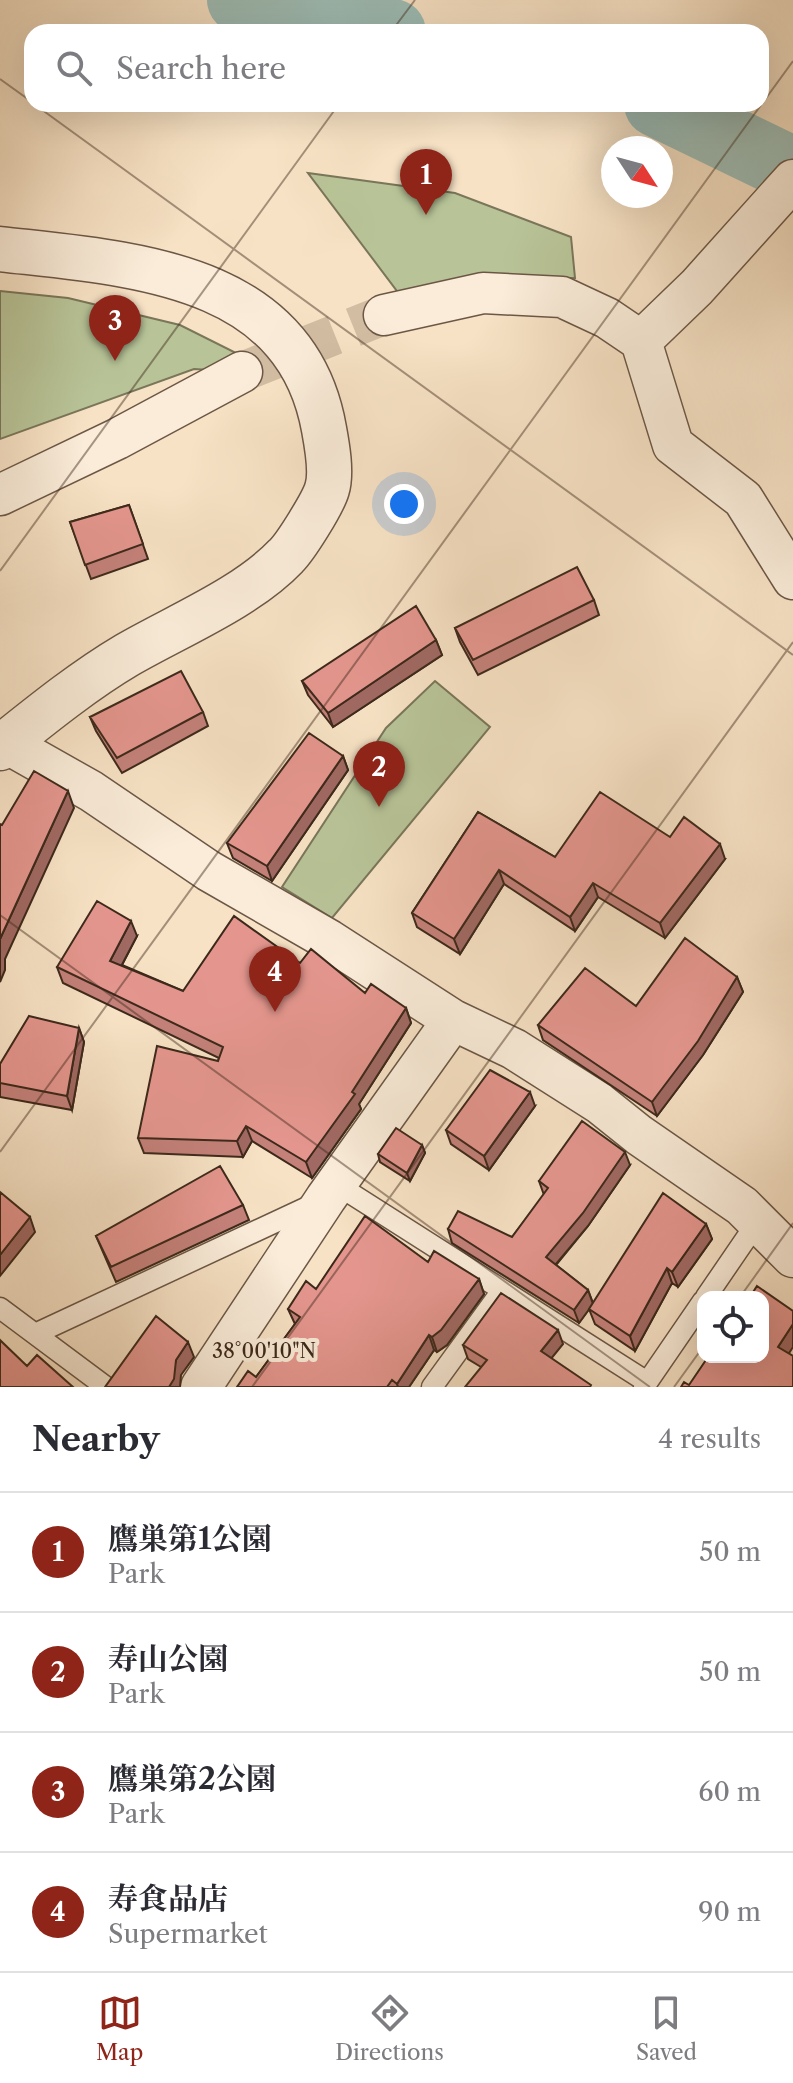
<!DOCTYPE html>
<html lang="en">
<head>
<meta charset="utf-8">
<style>
	:root { --surface:#fff; --page:#f7f7f7; --text:#2b2b33; --muted:#7c7c81; --line:#e1e1e2; --accent:#8f2418 }
	body { margin:0; font-family:"Libre Caslon Text","Noto Serif JP",serif; background:var(--page); color:var(--text) }
	.controls { position:absolute; right:24px; bottom:24px; display:grid; overflow:hidden; border-radius:16px; box-shadow:0 8px 32px #0002 }
	.controls button { width:72px; height:72px; display:grid; place-items:center; padding:0; border:0; border-bottom:2px solid var(--line); background:var(--surface); color:var(--text); font:40px sans-serif }
	.compass { position:absolute; left:601px; top:136px; width:72px; height:72px; border-radius:50%; background:var(--surface); box-shadow:0 8px 32px #0002; rotate:126deg }
	.you { position:absolute; left:404px; top:504px; width:28px; height:28px; margin:-20px; border:6px solid #fff; border-radius:50%; background:#1a73e8; box-shadow:0 0 0 12px #1a73e833 }
	.badge { display:grid; place-items:center; width:52px; height:52px; border-radius:50%; background:var(--accent); color:#fff; font-size:26px; font-weight:700 }
	.pin { position:absolute; translate:-50% -66px; filter:drop-shadow(0 2px 4px #0008) }
	.pin::after { content:''; position:absolute; top:42px; width:28px; height:24px; background:inherit; clip-path:polygon(0 0,100% 0,50% 100%) }
	.list { margin:0; padding:0; list-style:none }
	h2 { display:flex; justify-content:space-between; align-items:center; height:104px; margin:0; padding:0 32px; font-size:34px }
	h2 small { font-size:26px; font-weight:400; color:var(--muted) }
	.list li { display:grid; grid-template-columns:52px 1fr auto; gap:24px; align-items:center; box-sizing:border-box; height:120px; padding:0 32px; border-top:2px solid var(--line) }
	.list b { display:block; font-size:30px; white-space:nowrap }
	.list p { margin:0; font-size:26px; white-space:nowrap; color:var(--muted) }
	.list em { font-size:26px; font-style:normal; color:var(--muted) }
	.icon { flex:none; width:44px; height:44px; fill:none; stroke:currentColor; stroke-width:2; stroke-linecap:round; stroke-linejoin:round }
	.map { position:relative; flex:none; width:793px; height:1387px; overflow:hidden }
	.search { position:absolute; background:var(--surface); box-shadow:0 8px 32px #0002; left:24px; right:24px; top:24px; height:88px; display:flex; align-items:center; gap:20px; box-sizing:border-box; padding:0 28px; border-radius:24px; color:var(--muted); font-size:30px }
	.sheet { height:584px; background:var(--surface) }
	nav { display:flex; justify-content:space-around; align-items:center; box-sizing:border-box; height:112px; border-top:2px solid var(--line); background:var(--surface); font-size:22px; color:var(--muted) }
	nav a { display:grid; justify-items:center; gap:4px }
	nav .on { color:var(--accent) }
	.map>svg:first-child { display:block }
	.green { fill:#b8c498; stroke:#7a765a; stroke-width:2 }
	.lines { fill:none; stroke-linecap:round; stroke-linejoin:round }
	.river { stroke:#9dbdb6; stroke-width:66 }
	.minor-tunnel { stroke:#d2bda3; stroke-width:40; stroke-dasharray:40 20; stroke-linecap:butt }
	.service-casing { stroke:#6c5746; stroke-width:23 }
	.minor-casing { stroke:#6c5746; stroke-width:43 }
	.tertiary-casing { stroke:#6c5746; stroke-width:47 }
	.service { stroke:#faecd9; stroke-width:20 }
	.minor { stroke:#faecd9; stroke-width:40 }
	.tertiary { stroke:#faecd9; stroke-width:44 }
	.wall { fill:#c4817a; stroke:#3d291b; stroke-width:2 }
	.shaded-wall { fill:#a06963; stroke:#3d291b; stroke-width:2 }
	.building { fill:#e4968e; stroke:#3d291b; stroke-width:2 }
	.ticks { fill:none; stroke:#3d291b; stroke-width:2; stroke-opacity:0.45 }
	.ticks-label { font-size:20px; text-anchor:middle; fill:#3d291b; stroke:#faecd9; stroke-width:8; stroke-linejoin:round; paint-order:stroke }
</style>
</head>
<body>
<div class="map">
<svg width="793" height="1387" viewBox="0 0 793 1387">
	<rect width="100%" height="100%" fill="#f7e2c5"/>
	<filter id="stains"><feTurbulence type="fractalNoise" baseFrequency=".0025" numOctaves="4"/><feColorMatrix values="0 0 0 0 .2 0 0 0 0 .09 0 0 0 0 .02 0 0 0 .5 -.17"/></filter>
	<radialGradient id="worn" r=".72"><stop offset=".6" stop-color="#630" stop-opacity="0"/><stop offset="1" stop-color="#630" stop-opacity=".3"/></radialGradient>
	<path class="green" d="M308,173L455,193L571,237L575,278H469L400,295Z
		M0,291L68,298L180,325L234,352L226,371L194,369L0,439Z
		M435,681L490,727L332,918L282,887L386,728Z"/>
	<g class="lines">
		<path class="river" d="M240,0L393,32
			M657,104L793,170"/>
		<path class="minor-tunnel" d="M242,372L384,315"/>
		<g class="service-casing">
			<path id="service" d="M336,1184L647,1382
				M706,1297L758,1221
				M0,1308L106,1387
				M35,1334L314,1204
				M432,1387L501,1292
				M644,1387L703,1301"/>
		</g>
		<g class="minor-casing">
			<path id="minor" d="M384,315L483,293L562,297L607,318L641,341L673,445L743,499L793,579
				M641,341L697,287L793,180
				M0,495L117,439L242,372
				M6,743L91,791L209,871L329,940L453,1020L514,1049L599,1103L639,1135L742,1206L793,1257
				M201,1387L326,1198L453,1020"/>
		</g>
		<g class="tertiary-casing">
			<path id="tertiary" d="M0,249C130,264 296,271 324,429C327,445 332,473 327,489C323,503 296,546 286,556C246,598 177,626 127,655C83,681 40,716 0,748"/>
		</g>
		<use href="#service" class="service"/>
		<use href="#minor" class="minor"/>
		<use href="#tertiary" class="tertiary"/>
	</g>
	<path class="wall" d="M129,505L148,559L91,579L70,522Z
		M594,600L599,615L478,675L460,642L455,628Z
		M436,640L442,655L333,727L308,695L302,681Z
		M203,712L208,726L122,773L96,731L90,717Z
		M343,756L348,770L272,881L233,858L227,843Z
		M478,812L555,857L725,859L665,938L598,897L575,931L504,884L460,954L417,927L412,913Z
		M137,936L122,965L183,991L300,963L365,993L406,1008L411,1023L359,1104L361,1109L312,1178L252,1141L243,1157L144,1153L138,1138L218,1061L219,1058L63,983L57,967Z
		M737,977L743,992L703,1055L657,1116L543,1040L538,1025L636,1006Z
		M79,1028L84,1042L72,1110L0,1097V1064Z
		M535,1106L489,1170L451,1144L446,1130Z
		M422,1145L425,1153L410,1181L380,1162L378,1154Z
		M630,1165L588,1226L556,1265L588,1290L593,1303L706,1224L712,1239L678,1287L672,1283L635,1351L595,1324L589,1309L579,1323L452,1243L448,1229L512,1237L544,1195L539,1181Z
		M243,1205L249,1220L116,1282L96,1236Z
		M428,1262L479,1279L484,1294L447,1345L437,1352L434,1350L409,1387H237L256,1377L295,1324L288,1309L316,1289Z
		M563,1344L481,1367L468,1359L463,1345Z"/>
	<path class="shaded-wall" d="M436,640L442,655L333,727L328,713Z
		M343,756L348,770L272,881L267,866Z
		M68,791L74,808L5,959V970L0,982V939Z
		M720,844L725,859L665,938L660,923Z
		M499,870L504,884L460,954L454,939Z
		M593,883L598,897L575,931L570,917Z
		M131,921L137,936L116,976L110,961Z
		M737,977L743,992L703,1055L657,1116L652,1102Z
		M406,1008L411,1023L359,1104L361,1109L312,1178L306,1162Z
		M79,1028L84,1042L72,1110L67,1096Z
		M530,1092L535,1106L489,1170L484,1156Z
		M246,1126L252,1141L243,1157L237,1141Z
		M422,1145L425,1153L410,1181L407,1173Z
		M625,1152L630,1165L588,1226L551,1270L546,1257Z
		M30,1217L35,1232L0,1276V1255Z
		M706,1224L712,1239L678,1287L672,1272Z
		M667,1268L672,1283L635,1351L630,1336Z
		M479,1279L484,1294L447,1345L437,1352L432,1337Z
		M588,1290L593,1304L579,1323L574,1310Z
		M793,1324V1347L784,1361L778,1347Z
		M558,1330L563,1344L546,1365L541,1351Z
		M429,1335L434,1350L409,1387H398L397,1384Z
		M188,1342L194,1357L181,1375L180,1387H169L176,1360Z"/>
	<path class="building" d="M129,505L143,544L85,565L70,522Z
		M577,567L594,600L473,660L455,628Z
		M416,606L436,640L328,713L302,681Z
		M181,671L203,712L117,758L90,717Z
		M309,733L343,756L267,866L227,843Z
		M34,771L68,791L0,939V824L2,825Z
		M600,792L670,837L684,817L720,844L660,923L593,883L570,917L499,870L454,939L412,913L478,812L555,857Z
		M97,901L131,921L110,961L183,991L234,916L300,963L311,949L365,993L371,984L406,1008L352,1092L355,1094L306,1162L246,1126L237,1141L138,1138L157,1046L218,1061L223,1047L57,967Z
		M685,938L737,977L698,1041L652,1102L538,1025L585,968L636,1006Z
		M29,1016L79,1028L67,1096L0,1083V1064Z
		M490,1070L530,1092L484,1156L446,1130Z
		M582,1121L625,1152L583,1213L546,1257L588,1290L574,1310L448,1229L458,1211L512,1237L548,1188L539,1181Z
		M396,1128L422,1145L407,1173L378,1154Z
		M220,1166L243,1205L111,1267L96,1236Z
		M0,1192L30,1217L0,1255Z
		M663,1193L706,1224L672,1272L667,1268L630,1336L589,1309Z
		M365,1216L428,1262L434,1251L479,1279L441,1330L432,1337L429,1335L397,1384L392,1380L387,1387H237L248,1371L256,1377L300,1317L288,1309L306,1281L316,1289Z
		M757,1286L793,1311V1324L778,1347L793,1356V1387H681L684,1382L689,1385L708,1357H763V1297H750Z
		M501,1293L558,1330L541,1351L591,1385L590,1387H465L487,1360L463,1345Z
		M156,1316L188,1342L176,1360L174,1379L169,1387H105Z
		M0,1340L27,1366L37,1355L73,1387H0Z"/>
	<path class="ticks" d="M391,32L415,0M0,79L32,102M34,104L793,655M0,571L339,104M0,915L650,1387M0,1152L793,61M740,1297L793,1223M252,1387L793,642M674,1387L703,1347"/>
	<g class="ticks-label">
		<text x="264" y="1358">38°00'10"N</text>
	</g>
	<rect width="100%" height="100%" filter="url(#stains)"/>
	<rect width="100%" height="100%" fill="url(#worn)"/>
</svg>
<div class="controls">
<button><svg class="icon" aria-label="locate" viewBox="0 0 24 24"><circle cx="12" cy="12" r="6"/><path d="M12 2v4M12 18v4M2 12h4M18 12h4"/></svg></button>
</div>
<svg class="compass" viewBox="-18 -18 36 36"><path d="M0-13l5 13h-10z" fill="#e53935"/><path d="M0 13l5-13h-10z" fill="#7c7c81"/></svg>
<div class="you"></div>
<div class="pin badge" style="left:426px;top:215px">1</div>
<div class="pin badge" style="left:379px;top:807px">2</div>
<div class="pin badge" style="left:115px;top:361px">3</div>
<div class="pin badge" style="left:275px;top:1012px">4</div>
<div class="search"><svg class="icon" aria-label="search" viewBox="0 0 24 24"><circle cx="10" cy="10" r="6"/><path d="M15 15l6 6"/></svg>Search here</div>
</div>
<section class="sheet">
<h2>Nearby<small>4 results</small></h2>
<ul class="list">
<li><span class="badge">1</span><div><b>鷹巣第1公園</b><p>Park</p></div><em>50 m</em></li>
<li><span class="badge">2</span><div><b>寿山公園</b><p>Park</p></div><em>50 m</em></li>
<li><span class="badge">3</span><div><b>鷹巣第2公園</b><p>Park</p></div><em>60 m</em></li>
<li><span class="badge">4</span><div><b>寿食品店</b><p>Supermarket</p></div><em>90 m</em></li>
</ul>
</section>
<nav>
<a class="on"><svg class="icon" aria-label="map" viewBox="0 0 24 24"><path d="M3 6l6-2 6 2 6-2v14l-6 2-6-2-6 2zM9 4v14M15 6v14"/></svg>Map</a>
<a><svg class="icon" aria-label="directions" viewBox="0 0 24 24"><path d="M12 3l9 9-9 9-9-9zM9 14v-3h6M13 9l2 2-2 2"/></svg>Directions</a>
<a><svg class="icon" aria-label="saved" viewBox="0 0 24 24"><path d="M7 4h10v16l-5-4-5 4z"/></svg>Saved</a>
</nav>
</body>
</html>
